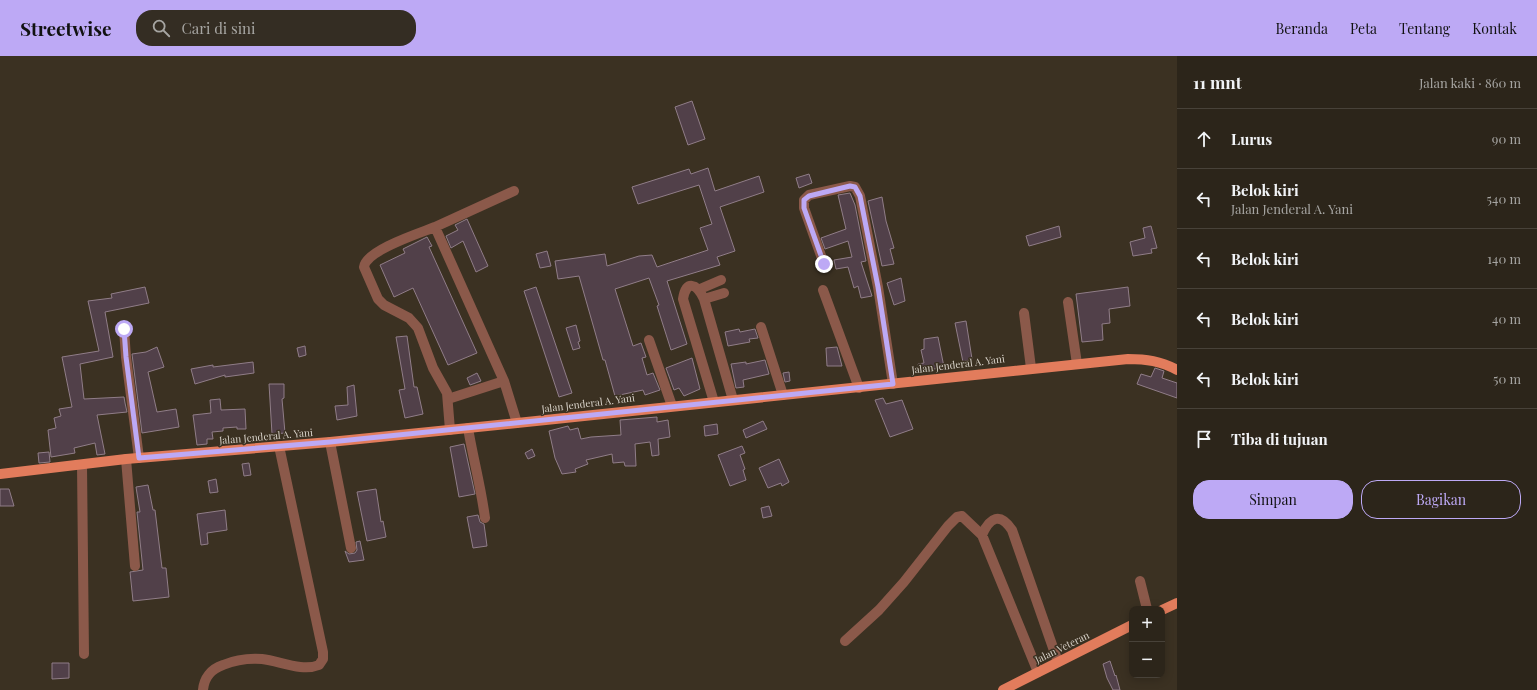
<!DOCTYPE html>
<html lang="id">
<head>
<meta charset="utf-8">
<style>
	:root { --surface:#2c251a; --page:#342d23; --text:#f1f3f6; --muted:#a6a5a2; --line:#484239; --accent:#bda9f5 }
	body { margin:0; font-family:"Playfair Display",serif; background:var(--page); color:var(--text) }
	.controls { position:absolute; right:12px; bottom:12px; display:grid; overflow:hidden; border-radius:8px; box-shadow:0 2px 10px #0003 }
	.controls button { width:36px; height:36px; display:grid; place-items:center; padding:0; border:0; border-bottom:1px solid var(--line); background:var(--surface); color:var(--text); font:20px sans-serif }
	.stop { position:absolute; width:12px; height:12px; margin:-9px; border:3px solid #bda9f5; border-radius:50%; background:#fff }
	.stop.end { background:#bda9f5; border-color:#fff; box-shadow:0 1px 4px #0008 }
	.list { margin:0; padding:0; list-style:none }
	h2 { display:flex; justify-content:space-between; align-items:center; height:52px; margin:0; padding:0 16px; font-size:17px }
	h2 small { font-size:13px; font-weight:400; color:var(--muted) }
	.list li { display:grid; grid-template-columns:26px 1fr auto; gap:12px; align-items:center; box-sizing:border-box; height:60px; padding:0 16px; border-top:1px solid var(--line) }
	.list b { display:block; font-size:15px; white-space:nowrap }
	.list p { margin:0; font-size:13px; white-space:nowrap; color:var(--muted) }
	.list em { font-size:13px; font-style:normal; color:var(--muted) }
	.actions { display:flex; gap:8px; padding:12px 16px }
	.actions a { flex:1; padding:9px 0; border:1px solid var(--accent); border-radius:16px; text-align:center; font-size:14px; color:var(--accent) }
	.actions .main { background:var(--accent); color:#111 }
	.icon { flex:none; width:22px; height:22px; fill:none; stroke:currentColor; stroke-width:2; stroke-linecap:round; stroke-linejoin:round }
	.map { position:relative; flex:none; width:1177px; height:634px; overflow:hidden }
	header { display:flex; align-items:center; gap:24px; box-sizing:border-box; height:56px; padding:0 20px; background:var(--accent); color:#111 }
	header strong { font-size:19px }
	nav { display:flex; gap:22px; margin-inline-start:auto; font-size:14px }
	.search { width:280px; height:36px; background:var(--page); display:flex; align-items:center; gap:10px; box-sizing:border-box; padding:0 14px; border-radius:16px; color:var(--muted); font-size:15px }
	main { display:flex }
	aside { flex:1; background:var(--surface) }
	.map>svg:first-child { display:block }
	.building { fill:#514049; stroke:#907d88 }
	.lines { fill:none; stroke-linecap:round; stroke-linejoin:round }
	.minor { stroke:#8b594a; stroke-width:10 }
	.major { stroke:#e27c5c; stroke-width:10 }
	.route { stroke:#bda9f5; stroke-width:5 }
	.labels { text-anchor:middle; stroke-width:3; stroke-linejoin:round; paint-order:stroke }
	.street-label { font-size:10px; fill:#d8d2c9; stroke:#3b3122 }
</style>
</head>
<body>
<header>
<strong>Streetwise</strong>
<div class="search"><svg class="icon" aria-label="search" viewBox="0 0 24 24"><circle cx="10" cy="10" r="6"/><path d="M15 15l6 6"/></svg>Cari di sini</div>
<nav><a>Beranda</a><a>Peta</a><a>Tentang</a><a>Kontak</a></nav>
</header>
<main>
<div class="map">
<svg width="1177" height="634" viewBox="0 0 1177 634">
	<rect width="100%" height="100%" fill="#3b3122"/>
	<path class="building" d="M692,45L705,83L688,89L675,51Z
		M708,112L715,135L759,120L764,136L720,151L735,195L717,201L720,209L667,225L687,288L671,294L657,250L659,249L649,222L615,233L633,290L641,287L646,301L642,302L647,319L653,317L660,334L645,339L643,334L615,340L605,304H603L579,220L558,223L555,205L605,198L607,210L639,200L652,199L657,211L708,194L700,172L712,168L699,129L638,148L632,131L689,113L691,118Z
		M809,118L812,127L799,132L796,122Z
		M850,137L855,149L866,205L861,206L872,240L861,242L858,230L854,232L848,211L836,213L834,204L852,201L848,185L825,193L821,182L846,173L838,139Z
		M882,141L886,165L894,192L890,193L894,208L882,210L868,145Z
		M467,163L488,210L476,216L463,185L451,192L446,180L458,174L455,169Z
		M1059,170L1061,181L1029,190L1026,180Z
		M1151,170L1157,192L1151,193L1152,197L1133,200L1130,186L1145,182L1143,172Z
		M427,181L432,190L429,191L477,297L448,309L413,232L394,241L380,209L405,197L403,193Z
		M547,195L551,210L540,212L536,198Z
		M901,222L905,245L894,249L887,227Z
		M145,231L149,247L105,256L113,301L80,308L84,343L124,341L125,347L127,356L97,359L105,398L97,399L95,387L74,392L75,397L51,401L48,374L56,372L54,362L61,360L59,353L72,351L62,301L99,295L88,245L112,242L111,238Z
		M536,231L572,337L559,341L524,235Z
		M1128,231L1130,250L1109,253L1110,267L1102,268L1103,284L1082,286L1076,238Z
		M966,265L972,303L963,306L955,267Z
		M576,269L580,285L578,286L580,292L573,294L566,272Z
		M739,273L740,276L755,273L758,282L749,283L750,286L728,290L725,276Z
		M407,280L414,331H417L423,358L405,362L399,334L405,333L396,281Z
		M938,281L944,311L920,316L918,308L924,307L921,294L924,293V283Z
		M305,290L306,299L299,301L297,292Z
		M157,291L164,311L148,316L157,356L176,353L179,371L142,377L132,298L146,296Z
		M837,291L842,310H827L826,292Z
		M692,302L700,333L684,340L679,332L674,334L666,312Z
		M765,304L769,318L743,324L744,331L736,332L731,308L746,306V308Z
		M253,306L254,317L225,321V319L195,328L191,313L213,309V311Z
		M1155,312L1164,315L1162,322L1177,327V342L1137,328L1141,318L1151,321Z
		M789,316L790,325L785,326L783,317Z
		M477,317L481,325L470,329L467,322Z
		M269,328H284V342L282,343L285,377L272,378Z
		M354,329L357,360L337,364L335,350L348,349L347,331Z
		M883,342L886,348L902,344L913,373L890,381L875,344Z
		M220,343L221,354L245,353L246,373H237V371L223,372V375L212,376L213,383H207V388L197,389L193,359L211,357L210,344Z
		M657,361V366L668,364L670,381L658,383L659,399L652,400L650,386L635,388L636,410H625L624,406L613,407L612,398L586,404L588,408L575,413L576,416L562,418L555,402L549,375L568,370L570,374L578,372L581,383L591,381L621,379L620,364Z
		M763,365L767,373L746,382L743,374Z
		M717,368L718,378L705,380L704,370Z
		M464,388L475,438L459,441L450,391Z
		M742,390L745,397L740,399L745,413L743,414L746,424L730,430L718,399Z
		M532,393L535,400L528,403L525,397Z
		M49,396L50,406L39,407L38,397Z
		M779,403L789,426L782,430L781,427L768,432L759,412Z
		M249,407L251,419L244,420L242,408Z
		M216,423L218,436L210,437L208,425Z
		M148,429L153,454H155L162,512H166L169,541L133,545L130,516L143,514L137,456H140L136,431Z
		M0,433H9L14,450H0Z
		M376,433L381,466L383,465L386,481L367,485L357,436Z
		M769,450L772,460L763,462L761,452Z
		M225,454L227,474L207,477L208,488L201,489L197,458Z
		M478,459L480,466L484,468L487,490L473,492L467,461Z
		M360,485L364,504L349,506L345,495L349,498L355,497L357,494L356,486Z
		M1110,605L1115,620L1116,619L1120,634H1113L1107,622L1103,608Z
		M52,607H69V622L52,623Z"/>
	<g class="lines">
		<path class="minor" d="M435,171L514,135
			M824,208L804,152V144L809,139L850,130L855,131L860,140L878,231L893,328
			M700,233L721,224
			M823,234L859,332
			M704,243L724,237
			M1068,246L1077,308
			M1024,257L1031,312
			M761,271L783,339
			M124,273L126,301L139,402
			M649,284L672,350
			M448,343L504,325
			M714,346L683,243C686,224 697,227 704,243L733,344
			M468,372C473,402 481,431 485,462
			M450,374L447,337L433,312L418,272L409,262L384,249L378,243L364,211C366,194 420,177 435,171L504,325L517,367
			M330,386L351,492
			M126,403L135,510
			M82,409L84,598
			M982,479C990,461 1000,456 1012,474L1058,606
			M1140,525L1147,553
			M845,585L879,554L904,526L948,470L957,461L962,460L982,479L1038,616
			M203,634C204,622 211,613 223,609C235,604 248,602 262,603C280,605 302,616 319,609L323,603V596L279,390"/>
		<path class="major" d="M0,418L126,403L330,386L517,367L1128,303C1146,303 1161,305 1177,314
			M1162,554L1177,547
			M1003,634L1132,569"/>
	</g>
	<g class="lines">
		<path class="route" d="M124,273L126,301L139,402L330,386L893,328L878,231L860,140L855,131L850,130L809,140L804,144V152L824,208"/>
	</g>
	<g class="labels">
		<g class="street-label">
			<text transform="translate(958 308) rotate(-7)" y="4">Jalan Jenderal A. Yani</text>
			<text transform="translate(588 347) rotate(-7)" y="4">Jalan Jenderal A. Yani</text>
			<text transform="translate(266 380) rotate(-5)" y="4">Jalan Jenderal A. Yani</text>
			<text transform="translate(1062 591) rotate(-26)" y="4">Jalan Veteran</text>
		</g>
	</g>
</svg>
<div class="controls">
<button>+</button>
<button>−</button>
</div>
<div class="stop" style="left:124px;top:273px"></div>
<div class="stop end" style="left:824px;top:208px"></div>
</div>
<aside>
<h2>11 mnt<small>Jalan kaki · 860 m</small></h2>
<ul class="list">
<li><svg class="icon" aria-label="ahead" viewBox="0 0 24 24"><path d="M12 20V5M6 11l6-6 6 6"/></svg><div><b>Lurus</b></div><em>90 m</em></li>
<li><svg class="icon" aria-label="left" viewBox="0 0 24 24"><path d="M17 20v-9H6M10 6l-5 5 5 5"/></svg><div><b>Belok kiri</b><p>Jalan Jenderal A. Yani</p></div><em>540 m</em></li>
<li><svg class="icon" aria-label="left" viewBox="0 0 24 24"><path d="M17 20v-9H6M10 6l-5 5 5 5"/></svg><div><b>Belok kiri</b></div><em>140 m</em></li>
<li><svg class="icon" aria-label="left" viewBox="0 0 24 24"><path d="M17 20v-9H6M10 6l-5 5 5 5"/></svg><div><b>Belok kiri</b></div><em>40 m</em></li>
<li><svg class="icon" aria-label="left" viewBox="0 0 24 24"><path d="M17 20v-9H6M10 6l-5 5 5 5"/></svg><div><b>Belok kiri</b></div><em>50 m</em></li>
<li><svg class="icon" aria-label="arrive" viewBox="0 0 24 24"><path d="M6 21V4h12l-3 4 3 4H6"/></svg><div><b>Tiba di tujuan</b></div></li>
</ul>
<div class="actions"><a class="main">Simpan</a><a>Bagikan</a></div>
</aside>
</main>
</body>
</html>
